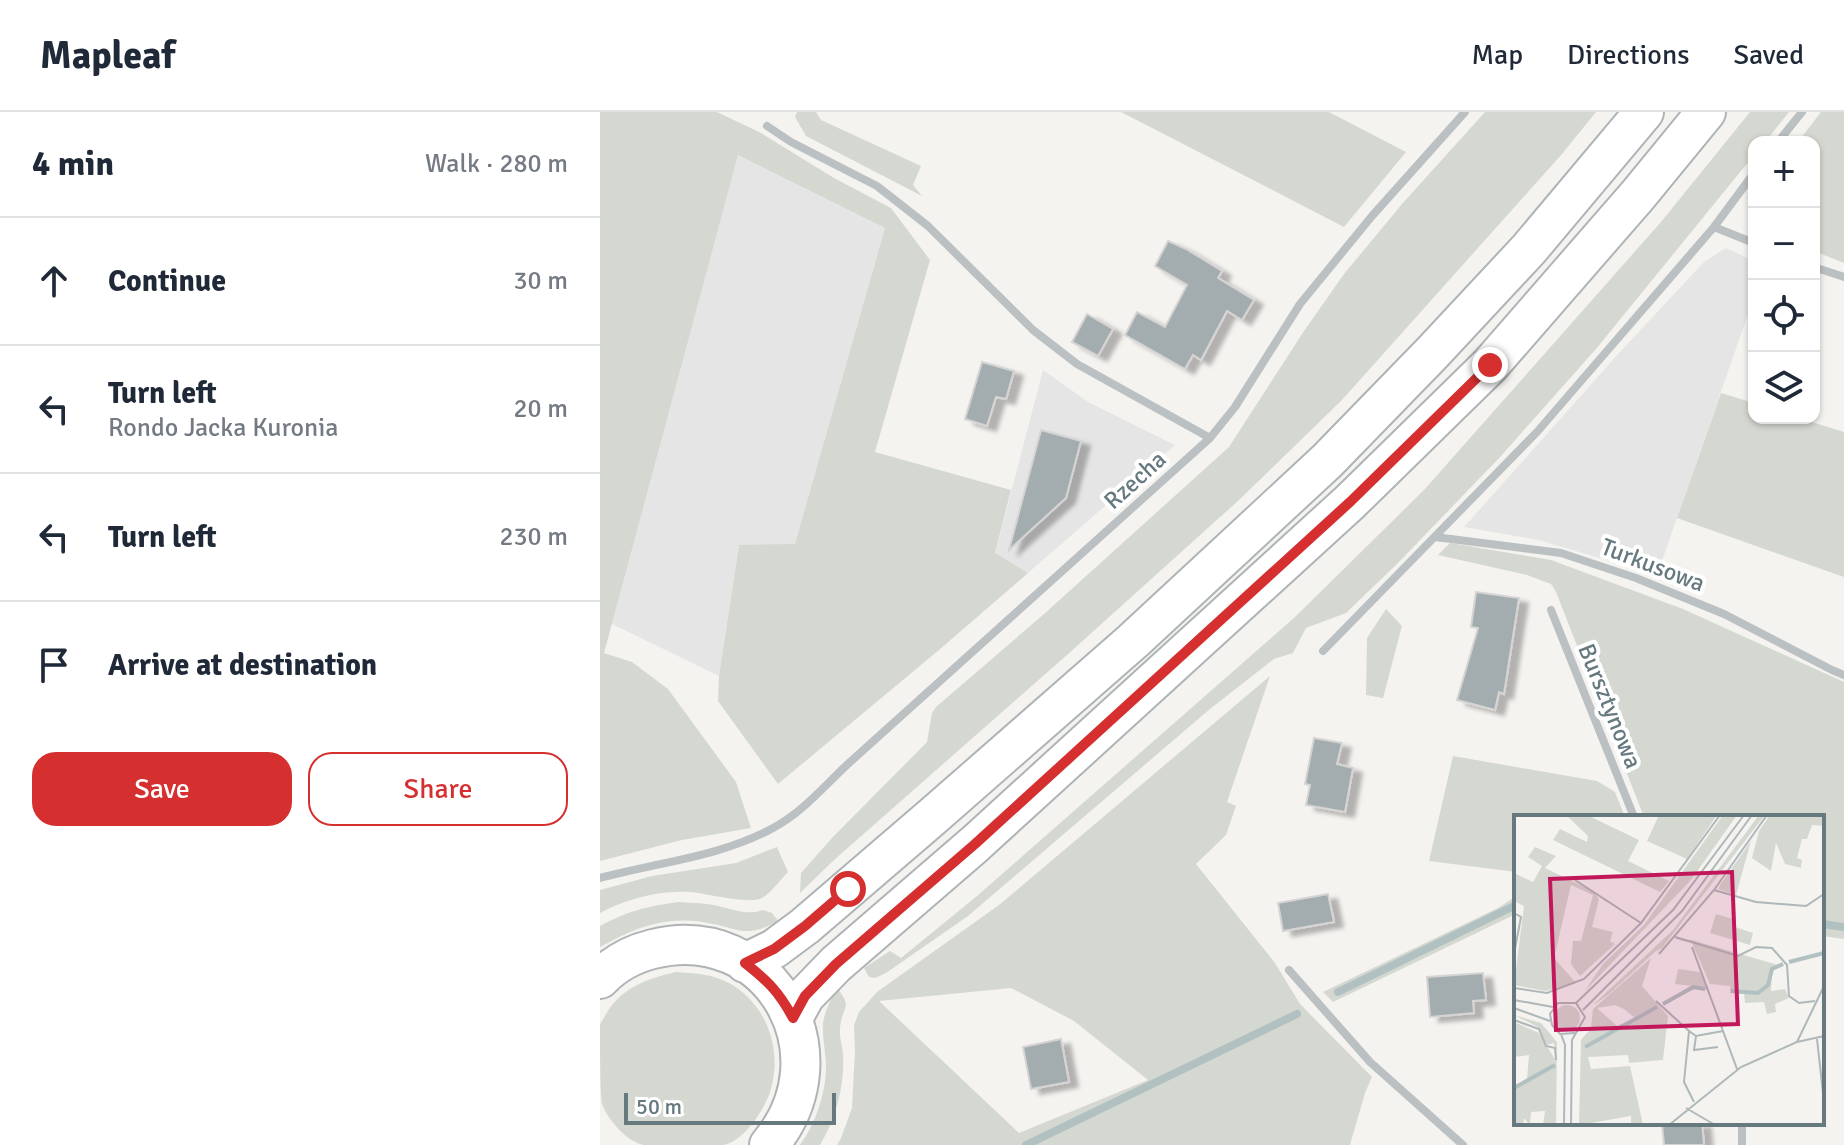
<!DOCTYPE html>
<html lang="en">
<head>
<meta charset="utf-8">
<style>
	:root { --surface:#fff; --page:#f6f6f7; --text:#1f2937; --muted:#747a83; --line:#e0e1e3; --accent:#d5302f }
	body { margin:0; font-family:Signika,sans-serif; background:var(--page); color:var(--text) }
	.controls { position:absolute; right:24px; top:24px; display:grid; overflow:hidden; border-radius:16px; box-shadow:0 2px 6px #0004 }
	.controls button { width:72px; height:72px; display:grid; place-items:center; padding:0; border:0; border-bottom:2px solid var(--line); background:var(--surface); color:var(--text); font:40px sans-serif }
	.scale { position:absolute; left:24px; bottom:20px; width:212px; box-sizing:border-box; padding-left:8px; border:4px solid #65797f; border-top:0; font-size:22px; line-height:28px; white-space:nowrap; color:#65797f; -webkit-text-stroke:6px #fff; paint-order:stroke }
	.stop { position:absolute; width:24px; height:24px; margin:-18px; border:6px solid #d5302f; border-radius:50%; background:#fff }
	.stop.end { background:#d5302f; border-color:#fff; box-shadow:0 2px 8px #0008 }
	.list { margin:0; padding:0; list-style:none }
	h2 { display:flex; justify-content:space-between; align-items:center; height:104px; margin:0; padding:0 32px; font-size:34px }
	h2 small { font-size:26px; font-weight:400; color:var(--muted) }
	.list li { display:grid; grid-template-columns:52px 1fr auto; gap:24px; align-items:center; box-sizing:border-box; height:128px; padding:0 32px; border-top:2px solid var(--line) }
	.list b { display:block; font-size:30px; white-space:nowrap }
	.list p { margin:0; font-size:26px; white-space:nowrap; color:var(--muted) }
	.list em { font-size:26px; font-style:normal; color:var(--muted) }
	.actions { display:flex; gap:16px; padding:24px 32px }
	.actions a { flex:1; padding:18px 0; border:2px solid var(--accent); border-radius:24px; text-align:center; font-size:28px; color:var(--accent) }
	.actions .main { background:var(--accent); color:#fff }
	.icon { flex:none; width:44px; height:44px; fill:none; stroke:currentColor; stroke-width:2; stroke-linecap:round; stroke-linejoin:round }
	.map { position:relative; flex:none; width:1244px; height:1033px; overflow:hidden }
	header { display:flex; align-items:center; gap:48px; box-sizing:border-box; height:112px; padding:0 40px; background:var(--surface); border-bottom:2px solid var(--line) }
	header strong { font-size:38px }
	nav { display:flex; gap:44px; margin-inline-start:auto; font-size:28px }
	main { display:flex }
	aside { flex:1; background:var(--surface) }
	.map>svg:first-child { display:block }
	.built { fill:#e4e5e4 }
	.green { fill:#d5d8d0; fill-rule:evenodd }
	.lines { fill:none; stroke-linecap:round; stroke-linejoin:round }
	.stream { stroke:#b1c1c2; stroke-width:8 }
	.building { fill:#a3adaf; stroke:#d5d4d3; stroke-width:2; filter:url(#shadow) }
	.primary-casing { stroke:#aeb4b6; stroke-width:42 }
	.street { stroke:#bbc0c2; stroke-width:8 }
	.primary { stroke:#fff; stroke-width:38 }
	.route { stroke:#d5302f; stroke-width:10 }
	.labels { text-anchor:middle; stroke-width:8; stroke-linejoin:round; paint-order:stroke }
	.street-label { font-size:24px; fill:#65797f; stroke:#fff }
	.inset-river { fill:none; stroke:#b1c1c2; stroke-width:4 }
	.inset-road { fill:none; stroke:#aeb7b9; stroke-width:2 }
	.view { fill:#c2185b; fill-opacity:0.15; stroke:#c2185b; stroke-width:4 }
	.inset-edge { fill:none; stroke:#65797f; stroke-width:4 }
</style>
</head>
<body>
<header>
<strong>Mapleaf</strong>
<nav><a>Map</a><a>Directions</a><a>Saved</a></nav>
</header>
<main>
<aside>
<h2>4 min<small>Walk · 280 m</small></h2>
<ul class="list">
<li><svg class="icon" aria-label="ahead" viewBox="0 0 24 24"><path d="M12 20V5M6 11l6-6 6 6"/></svg><div><b>Continue</b></div><em>30 m</em></li>
<li><svg class="icon" aria-label="left" viewBox="0 0 24 24"><path d="M17 20v-9H6M10 6l-5 5 5 5"/></svg><div><b>Turn left</b><p>Rondo Jacka Kuronia</p></div><em>20 m</em></li>
<li><svg class="icon" aria-label="left" viewBox="0 0 24 24"><path d="M17 20v-9H6M10 6l-5 5 5 5"/></svg><div><b>Turn left</b></div><em>230 m</em></li>
<li><svg class="icon" aria-label="arrive" viewBox="0 0 24 24"><path d="M6 21V4h12l-3 4 3 4H6"/></svg><div><b>Arrive at destination</b></div></li>
</ul>
<div class="actions"><a class="main">Save</a><a>Share</a></div>
</aside>
<div class="map">
<svg width="1244" height="1033" viewBox="0 0 1244 1033">
	<defs>
		<filter id="shadow"><feDropShadow dx="9" dy="5" stdDeviation="2" flood-color="#0004"/></filter>
	</defs>
	<rect width="100%" height="100%" fill="#f4f3f0"/>
	<path class="built" d="M138,43L285,116L195,433H139L119,564L10,511Z
		M1126,136L1154,149V185L1057,463L939,428L864,415L1020,240L1104,150Z
		M443,258L488,290L575,333L428,461L395,442Z"/>
	<path class="green" d="M0,0H117L159,20L234,66L291,96L330,148L275,340L411,378L395,441L428,461L339,538L178,672L118,589L119,564L139,433L195,432L285,116L138,43L4,541L32,550L68,577L136,670L151,716L82,728L0,749Z
		M197,0H216L221,8L321,54L313,73L322,84L206,24L195,5Z
		M521,0H729L806,40L744,115Z
		M885,0H996L962,42L742,288L639,388L467,543L234,748L200,781L201,761L232,726L327,630L332,601L336,595L444,502L629,335L704,219L744,162L802,92Z
		M1150,0H1189L1165,30H1154V43L996,237L901,344L799,450L746,501L706,516L693,541L674,547L610,597L368,804L286,861L275,866L269,865L264,856L290,839L301,846L377,784L695,505L824,378L1061,110Z
		M1221,0H1244V151L1214,139V30H1198Z
		M1121,281L1154,291V306H1199L1244,320V465L1077,406Z
		M850,431L951,448L1083,497L1244,570V827L1222,824V705H1044L956,480L951,472L927,463L838,443Z
		M786,497L802,514L783,586L766,583L767,526Z
		M670,564L627,690L636,694L626,723L596,752L675,851L700,892L772,965L765,981L750,1033H237L241,1026L252,996L255,939L254,913L259,900L277,880L399,793ZM411,876L474,909L548,968L419,1021L279,889Z
		M853,644L997,669L1015,680L1025,705H916V760L829,749Z
		M177,735L188,760C180,768 171,781 162,786C149,793 106,781 89,780C59,778 26,787 0,801V778L52,764L136,751Z
		M916,784V802L733,890L723,880L898,796Z
		M79,790C92,791 106,791 118,794C133,797 148,804 163,798L172,801L179,810C168,813 161,818 150,819C137,820 126,814 113,812C70,802 37,814 0,835V814C28,799 48,794 79,790Z
		M76,860C94,861 112,862 129,871C176,897 188,960 159,1002C152,1014 137,1031 123,1033C113,1033 102,1033 93,1033C77,1033 59,1033 44,1033C27,1030 8,1008 2,992C0,984 0,923 0,913C1,910 4,906 6,902C21,876 48,866 76,860Z
		M236,875C254,896 242,894 240,916C239,924 242,933 243,941C245,973 236,1006 220,1033H200C215,1013 226,981 226,955C226,940 222,926 223,911C225,898 232,887 236,875Z"/>
	<g class="lines">
		<path class="stream" d="M1222,812L1244,815
			M738,880L916,793
			M426,1033L697,902"/>
	</g>
	<path class="building" d="M568,129L586,137L622,159L618,166L654,188L642,208L627,199L601,248L593,243L585,257L525,223L537,200L565,215L587,173L555,154Z
		M487,202L513,217L498,244L472,230Z
		M382,250L414,259L406,287L396,285L387,314L365,307Z
		M441,318L481,329L466,386L409,438Z
		M876,480L919,486L904,582L899,580L895,598L857,588L878,516L871,515Z
		M714,626L742,631L737,652L753,656L745,700L706,693L710,673L705,672Z
		M728,782L734,810L683,819L678,791Z
		M883,861L886,888L873,889L874,901L830,905L827,865Z
		M461,927L469,970L431,977L423,935Z
		M1062,1011H1102L1104,1033H1064Z"/>
	<g class="lines">
		<g class="primary-casing">
			<path id="primary" d="M145,851L174,837L205,814L332,705L533,529L727,349L833,240L929,137L1044,0
				M0,867C14,852 33,842 53,837C169,808 247,941 169,1033
				M193,906L205,884L236,852L375,732L750,390L890,253L1038,83L1106,0"/>
		</g>
		<path class="street" d="M167,14L191,30L277,74L328,114L433,218L477,252L610,326
			M1178,30L1202,0
			M1114,115L1154,131
			M1214,155L1244,165
			M835,425L961,441L1036,466L1124,502L1232,558L1244,563
			M951,498L1034,705
			M723,539L937,320L1114,115L1154,61
			M0,766C58,750 120,745 173,716C202,701 225,673 249,651L610,326L635,295L700,192L772,104L865,0
			M689,858L770,950L863,1033
			M1142,1011V1033"/>
		<use href="#primary" class="primary"/>
	</g>
	<g class="lines">
		<path class="route" d="M248,777L205,814L174,837L145,851C168,869 179,880 193,906L205,884L236,852L375,732L750,390L890,253"/>
	</g>
	<g class="labels">
		<g class="street-label">
			<text transform="translate(535 368) rotate(-42)" y="8">Rzecha</text>
			<text transform="translate(1053 453) rotate(21)" y="8">Turkusowa</text>
			<text transform="translate(1010 594) rotate(68)" y="8">Bursztynowa</text>
		</g>
	</g>
	<g transform="translate(914 703)">
		<rect width="310" height="310" fill="#f4f3f0"/>
		<path d="M52,0H73L125,25L114,46L155,66L146,77L39,25L46,14L73,27L74,21ZM145,0H203L173,44L133,26ZM209,0H223L177,65L70,177L89,149L130,110ZM245,0H251L148,133L142,136L94,180L81,189H80L159,115ZM256,0H310V11L298,10L293,24H288L283,43L288,45L287,53L271,49L262,28L257,56L238,43L245,16ZM237,26L222,80L204,74L206,70ZM21,32L42,41L31,53L79,76L85,84L78,112L99,117L96,126L101,129L66,161L57,149L59,126H67L79,80L57,70L40,143L62,168L32,176L0,170L10,91L0,86V58L19,67L28,51L14,42ZM202,99L222,105L221,112L239,118L236,130L196,118ZM161,124L178,125L264,150L258,156L257,176L271,174L275,183L261,189L262,197L253,199L250,187L231,188L230,179L216,178V171L196,169L178,128ZM137,143L128,171L154,201L149,245L115,248L114,240L74,242L77,254L116,251L129,310H105L117,308V301L65,310L67,225L77,213L79,194ZM101,190L110,194L121,203L103,211L83,193ZM164,154L186,157L195,175L181,174L148,190L178,171L161,169ZM40 203a13 13 0 1 1 26 0a13 13 0 1 1-26 0ZM0,200L27,208L43,227L42,310H29L31,296L17,297L16,310L10,303L9,310H0V271L13,264L15,240L0,242V207L25,218L42,246L40,228L33,230L24,212Z" fill="#d5d8d0" fill-rule="evenodd"/>
		<path class="inset-river" d="M275,147L310,138M217,176L244,178L254,170L258,154L269,149M149,189L179,172L191,174M71,232L143,192M0,273L41,250"/>
		<path class="inset-road" d="M61,65L127,108M200,75L242,87L292,91L310,79M0,98L7,102L0,139M161,122L224,141L242,132L258,133L273,150L275,181L285,188L301,186M178,132L223,254M145,139L200,75L253,0M0,173L33,178L70,164L127,108L206,0M0,185L39,192M142,186L175,216L170,267L180,287M62,188L159,95L230,0M0,193L36,206M69,195L168,96L238,0M0,205L25,214L32,231L41,233L42,245M175,216L182,221L209,216M47,219L51,230L50,310M182,221L180,235L204,232M303,224L310,287M283,227L310,221M172,293L201,310M57,310L58,225L71,202L62,188H44L36,199L38,210L46,219L61,218M155,310L227,252L283,227L310,171"/>
		<path class="view" d="M218,57L224,209L42,215L36,64Z"/>
		<rect width="310" height="310" class="inset-edge"/>
	</g>
</svg>
<div class="controls">
<button>+</button>
<button>−</button>
<button><svg class="icon" aria-label="locate" viewBox="0 0 24 24"><circle cx="12" cy="12" r="6"/><path d="M12 2v4M12 18v4M2 12h4M18 12h4"/></svg></button>
<button><svg class="icon" aria-label="layers" viewBox="0 0 24 24"><path d="M12 4l9 5-9 5-9-5zM3 14l9 5 9-5"/></svg></button>
</div>
<div class="scale">50 m</div>
<div class="stop" style="left:248px;top:777px"></div>
<div class="stop end" style="left:890px;top:253px"></div>
</div>
</main>
</body>
</html>
